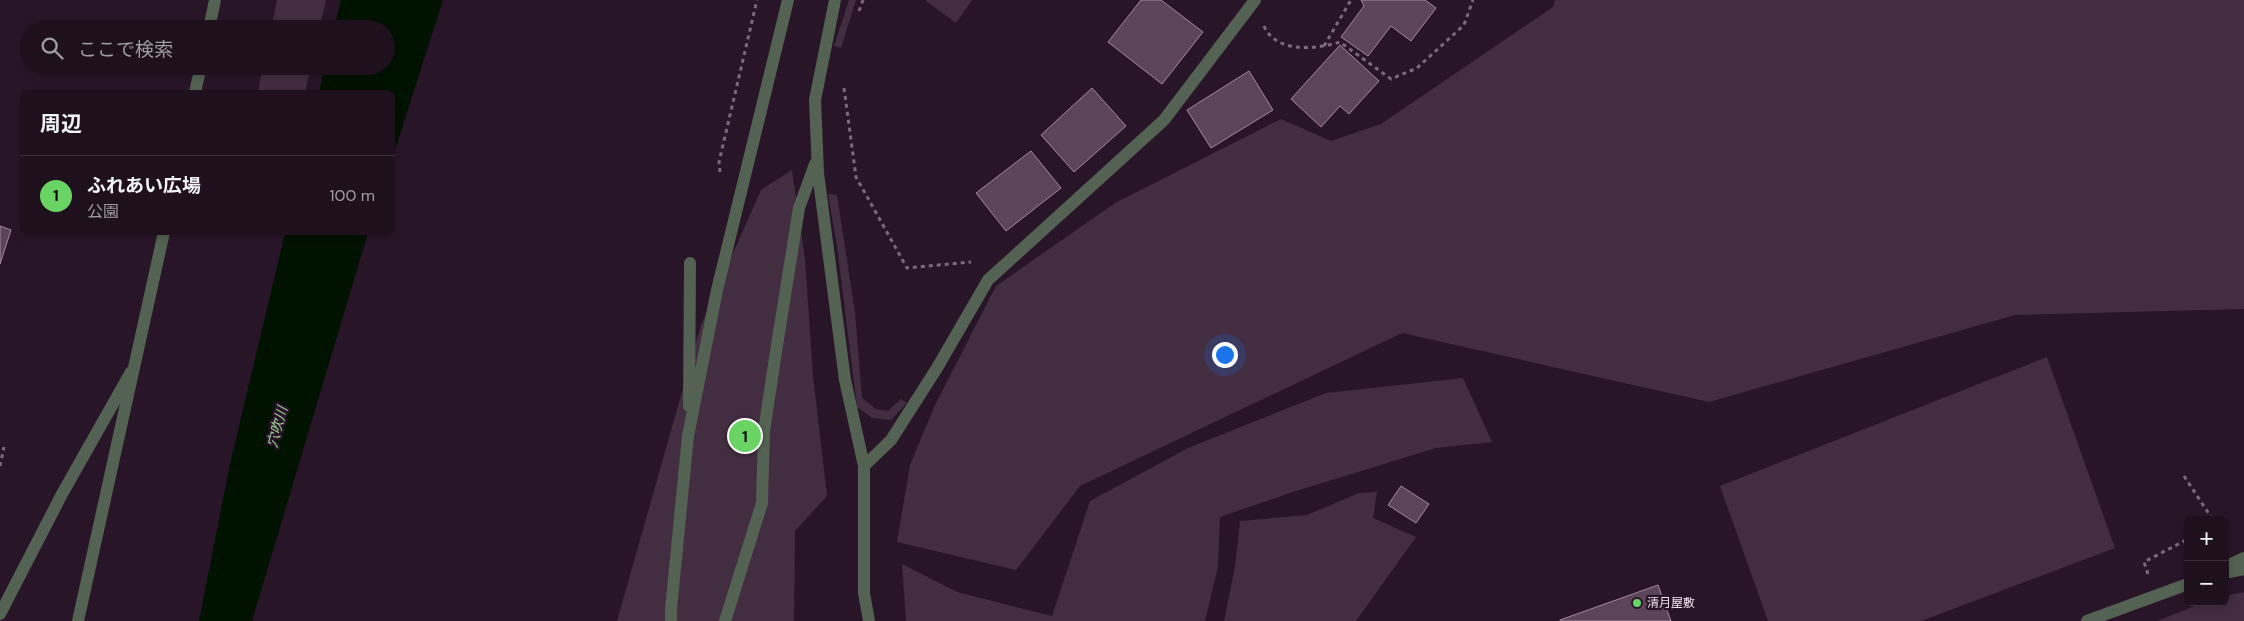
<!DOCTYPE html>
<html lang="ja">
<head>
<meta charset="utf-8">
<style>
	:root { --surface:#1f101e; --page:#271927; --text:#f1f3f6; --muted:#a19da4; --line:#3c303c; --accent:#69d464 }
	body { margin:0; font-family:"DM Sans","Noto Sans JP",sans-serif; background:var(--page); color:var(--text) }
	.controls { position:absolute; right:15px; bottom:15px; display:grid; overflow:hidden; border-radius:8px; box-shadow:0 2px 8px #0003 }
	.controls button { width:45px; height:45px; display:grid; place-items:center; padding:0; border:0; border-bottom:1px solid var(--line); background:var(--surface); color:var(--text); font:25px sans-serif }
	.you { position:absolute; left:1224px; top:354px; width:18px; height:18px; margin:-12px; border:4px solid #fff; border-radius:50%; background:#1a73e8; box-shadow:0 0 0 8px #1a73e833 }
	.badge { display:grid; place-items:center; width:32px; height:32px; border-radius:50%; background:var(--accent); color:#111; font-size:16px; font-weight:700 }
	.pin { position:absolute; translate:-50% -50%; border:2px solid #fff; box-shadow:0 1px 5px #0006 }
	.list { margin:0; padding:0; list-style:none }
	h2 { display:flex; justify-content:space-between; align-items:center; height:65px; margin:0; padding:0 20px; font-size:21px }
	h2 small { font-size:16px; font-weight:400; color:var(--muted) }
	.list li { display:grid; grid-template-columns:32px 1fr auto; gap:15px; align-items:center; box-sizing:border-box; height:80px; padding:0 20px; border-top:1px solid var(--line) }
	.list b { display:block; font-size:19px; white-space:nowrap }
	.list p { margin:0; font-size:16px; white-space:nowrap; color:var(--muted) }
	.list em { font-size:16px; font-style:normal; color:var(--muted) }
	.icon { flex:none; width:28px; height:28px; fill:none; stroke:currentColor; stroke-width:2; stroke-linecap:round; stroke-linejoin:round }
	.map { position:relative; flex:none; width:2244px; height:621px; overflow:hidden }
	.search { position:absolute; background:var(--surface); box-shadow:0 2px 8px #0003; left:20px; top:20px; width:375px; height:55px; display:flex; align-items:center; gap:12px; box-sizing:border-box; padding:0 18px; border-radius:28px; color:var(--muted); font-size:19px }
	.panel { position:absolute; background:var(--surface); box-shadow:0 2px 8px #0003; left:20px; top:90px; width:375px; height:145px; border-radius:8px }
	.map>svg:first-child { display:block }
	.green { fill:#432d41 }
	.water { fill:#001200 }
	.building { fill:#5c455a; stroke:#a389a1 }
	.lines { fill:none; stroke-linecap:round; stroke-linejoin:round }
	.path { stroke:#7c6a7a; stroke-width:3; stroke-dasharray:4 4; stroke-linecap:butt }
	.minor { stroke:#546253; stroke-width:12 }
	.tertiary { stroke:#546253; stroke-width:12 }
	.poi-dot { fill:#69d464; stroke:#291528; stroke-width:2 }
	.labels { text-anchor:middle; stroke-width:4.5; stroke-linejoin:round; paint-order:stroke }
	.poi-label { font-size:12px; fill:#f1e3ef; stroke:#291528; text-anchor:start }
	.water-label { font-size:14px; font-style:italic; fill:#9fd39b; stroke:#291528 }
</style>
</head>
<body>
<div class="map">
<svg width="2244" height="621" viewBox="0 0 2244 621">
	<rect width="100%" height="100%" fill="#291528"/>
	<path class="green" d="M277,0H326L319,29H271Z
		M849,0H856L841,48L834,46Z
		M925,0H972L956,23Z
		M1555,0H2244V309L2015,315L1709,402L1402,333L1080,486L1016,570L897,542L910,465L935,405L996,286L1115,203L1281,119L1331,141L1381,124L1553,7Z
		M263,66H311L305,92H258Z
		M792,170L805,259L813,376L827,496L795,531L794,621H617L701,325L761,190Z
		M828,194L837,195L855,312L862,398L876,409L888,411L901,399L907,403L891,420L872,418L857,407L837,246Z
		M2047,357L2115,548L1921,621H1768L1720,486Z
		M1463,378L1492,442L1436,448L1293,492L1220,517L1218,567L1205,621H906L902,564L957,592L1052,616L1090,501L1188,448L1326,393Z
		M1377,492L1373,518L1416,537L1356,621H1224L1235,566L1240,521L1307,515L1359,493Z
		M2244,592V621H2157L2205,602H2225V596Z"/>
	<path class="water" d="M341,0H443L393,156L392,92H319L325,66H386V29H334Z
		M285,233H368L252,621H199L230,464Z"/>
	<path class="building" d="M1141,0H1161L1203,32L1162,84L1108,42Z
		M1425,0L1436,8L1411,41L1391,26L1368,56L1341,37L1364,6L1361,0Z
		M1340,45L1379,81L1349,114L1340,106L1321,127L1291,99Z
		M1249,71L1273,110L1211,148L1187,110Z
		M1092,88L1126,126L1074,172L1041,135Z
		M1031,151L1061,188L1006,231L976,193Z
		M0,226L11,230L0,264Z
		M1401,486L1429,504L1416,523L1388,505Z
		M1658,585L1671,621H1560V620Z"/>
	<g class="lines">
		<path class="path" d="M859,11L863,0
			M1264,26C1276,54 1317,49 1340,42L1391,79L1417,68L1464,25L1473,0
			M1324,46L1351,0
			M844,88L856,177L907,268L971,262
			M720,172L719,162L757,0
			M0,466L4,447
			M2184,476L2213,520
			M2148,574L2144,562L2188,539"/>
		<path class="minor" d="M835,0L815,100L818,173L845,380L864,466V593L869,621
			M689,406L690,263
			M864,466L891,440L937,368L988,280L1164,120L1255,0
			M2225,567L2244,558
			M2225,573L2244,569
			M0,614L62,494L131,372
			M671,621V609L688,436L717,290L788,0
			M725,621L762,503L764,431L777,345L799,208L815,164
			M2087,621L2188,584"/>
		<path class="tertiary" d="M209,29L215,0
			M195,92L201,66
			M78,621L164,232"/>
	</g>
	<circle class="poi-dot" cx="1637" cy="603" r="5"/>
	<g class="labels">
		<g class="poi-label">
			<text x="1647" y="607">清月屋敷</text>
		</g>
		<g class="water-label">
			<text transform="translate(277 427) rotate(-75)" y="5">穴吹川</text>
		</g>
	</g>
</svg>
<div class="controls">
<button>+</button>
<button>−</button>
</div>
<div class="you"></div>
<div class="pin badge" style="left:745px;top:436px">1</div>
<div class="search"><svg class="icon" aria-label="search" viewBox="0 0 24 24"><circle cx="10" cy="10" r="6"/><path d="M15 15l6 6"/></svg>ここで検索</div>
<section class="panel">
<h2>周辺<small></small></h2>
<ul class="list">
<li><span class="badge">1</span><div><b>ふれあい広場</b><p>公園</p></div><em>100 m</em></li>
</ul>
</section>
</div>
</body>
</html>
